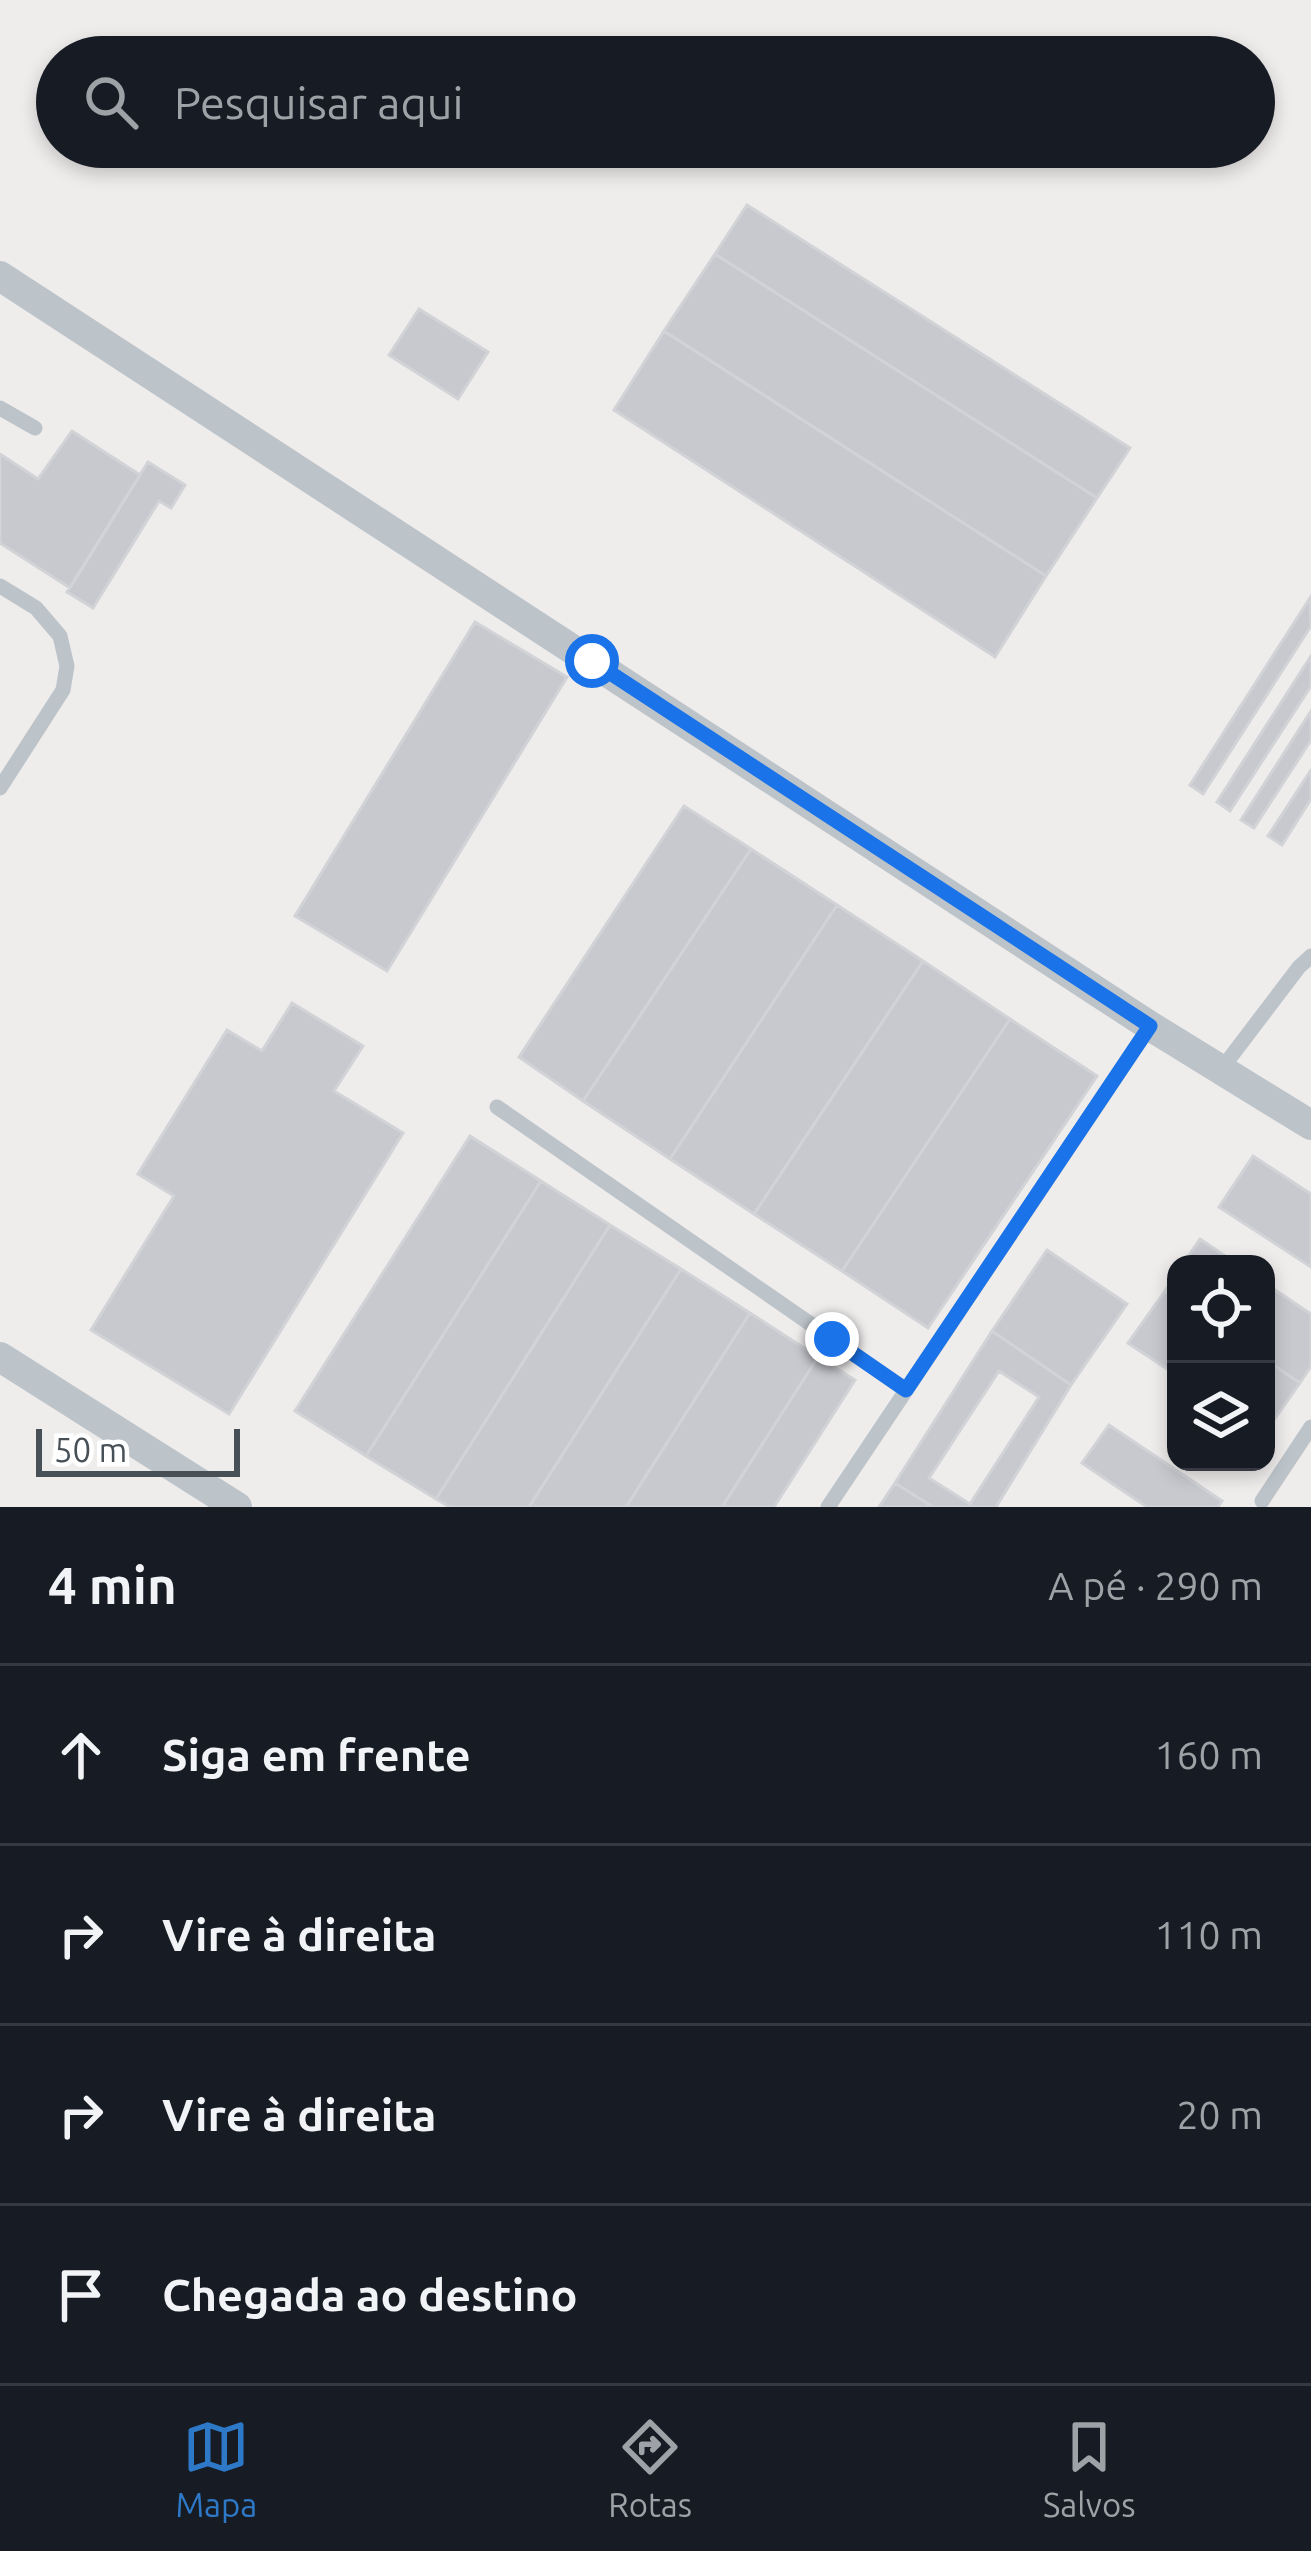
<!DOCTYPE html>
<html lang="pt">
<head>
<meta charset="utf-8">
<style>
	:root { --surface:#171b24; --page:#20242c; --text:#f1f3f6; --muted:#9ea1a6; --line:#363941; --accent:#2e79c7 }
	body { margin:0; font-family:Ubuntu,sans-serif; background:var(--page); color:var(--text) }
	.controls { position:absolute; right:36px; bottom:36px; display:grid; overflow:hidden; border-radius:24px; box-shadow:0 6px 18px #0003 }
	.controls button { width:108px; height:108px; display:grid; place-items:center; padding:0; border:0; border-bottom:3px solid var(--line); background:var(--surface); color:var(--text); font:60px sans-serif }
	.scale { position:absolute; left:36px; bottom:30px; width:204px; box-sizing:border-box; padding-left:12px; border:6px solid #475057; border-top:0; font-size:33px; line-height:42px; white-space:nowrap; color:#475057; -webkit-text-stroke:9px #fff; paint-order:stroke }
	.stop { position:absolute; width:36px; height:36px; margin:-27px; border:9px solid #1a73e8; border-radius:50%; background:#fff }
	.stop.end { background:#1a73e8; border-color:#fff; box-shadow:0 3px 12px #0008 }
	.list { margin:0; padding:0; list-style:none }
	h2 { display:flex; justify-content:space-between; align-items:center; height:156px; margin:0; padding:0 48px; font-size:51px }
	h2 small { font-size:39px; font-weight:400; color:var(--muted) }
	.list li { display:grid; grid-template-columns:78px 1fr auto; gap:36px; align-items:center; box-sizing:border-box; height:180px; padding:0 48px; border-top:3px solid var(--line) }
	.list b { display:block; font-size:45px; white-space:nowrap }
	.list em { font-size:39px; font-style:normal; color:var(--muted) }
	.icon { flex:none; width:66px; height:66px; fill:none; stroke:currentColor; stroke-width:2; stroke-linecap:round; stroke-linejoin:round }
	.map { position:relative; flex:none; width:1311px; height:1507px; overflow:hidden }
	.search { position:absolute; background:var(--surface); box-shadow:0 6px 18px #0003; left:36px; right:36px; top:36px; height:132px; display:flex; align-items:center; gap:30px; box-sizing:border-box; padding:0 42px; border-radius:66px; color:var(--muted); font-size:45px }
	.sheet { height:876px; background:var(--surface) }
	nav { display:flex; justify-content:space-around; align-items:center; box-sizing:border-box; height:168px; border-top:3px solid var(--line); background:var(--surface); font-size:33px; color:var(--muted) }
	nav a { display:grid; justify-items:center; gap:6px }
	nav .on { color:var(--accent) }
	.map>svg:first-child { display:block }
	.building { fill:#c7c9cf; stroke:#d1d3d7; stroke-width:3; fill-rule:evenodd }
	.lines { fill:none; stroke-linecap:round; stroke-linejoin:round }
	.service { stroke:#bcc4ca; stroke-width:15 }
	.minor { stroke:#bcc4ca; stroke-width:30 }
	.route { stroke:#1a73e8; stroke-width:15 }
</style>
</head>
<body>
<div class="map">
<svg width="1311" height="1507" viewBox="0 0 1311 1507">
	<rect width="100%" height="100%" fill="#efecec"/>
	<path class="building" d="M747,205L1130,448L1097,498L715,254Z
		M715,254L1097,498L1046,576L664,331Z
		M419,309L488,352L458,399L389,355Z
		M664,331L1046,576L995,657L614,410Z
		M72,431L140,475L70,588L0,543V454L38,479Z
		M148,462L185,485L171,508L159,501L93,608L67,592Z
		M1310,598L1311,626L1203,794L1190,785Z
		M475,622L567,677L387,971L295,916Z
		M1311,656V686L1230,811L1217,802Z
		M1311,711V740L1254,828L1241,820Z
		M1311,770V799L1282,845L1268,836Z
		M684,806L751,849L583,1101L519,1057Z
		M751,849L837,905L670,1159L583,1101Z
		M837,905L923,961L754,1214L670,1159Z
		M923,961L1010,1019L842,1271L754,1214Z
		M292,1003L363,1046L334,1091L403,1133L229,1414L91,1330L174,1196L138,1174L227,1030L262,1051Z
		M1010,1019L1097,1076L928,1328L842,1271Z
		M470,1136L541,1181L366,1456L295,1411Z
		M1253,1156L1311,1194V1267L1219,1207Z
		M541,1181L610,1225L436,1499L366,1456Z
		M610,1225L681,1269L529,1507H450L436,1499Z
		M1200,1239L1237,1264H1183Z
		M1047,1250L1127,1304L1071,1385L992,1331Z
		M681,1269L750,1313L626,1507H529Z
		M1176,1275V1299L1165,1291Z
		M1266,1284L1311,1314V1366L1300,1383L1266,1360Z
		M1165,1291L1176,1299V1375L1128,1343Z
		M750,1313L818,1357L722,1507H626Z
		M992,1331L1071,1385L996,1507H933L895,1483ZM999,1371L1039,1397L970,1504L929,1478Z
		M818,1357L855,1380L774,1507H722Z
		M1266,1360L1300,1383L1266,1431Z
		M1109,1425L1222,1501L1218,1507H1147L1082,1463Z
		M895,1483L933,1507H879Z"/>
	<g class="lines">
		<path class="service" d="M0,408L35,428
			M0,586L36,608L60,636L67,666L63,690L0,788
			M1220,1071L1299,967L1311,956
			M497,1107L906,1390
			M1262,1501L1311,1427
			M828,1507L1150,1026"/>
		<path class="minor" d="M0,276L1150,1026L1311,1125
			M0,1357L237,1507"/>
	</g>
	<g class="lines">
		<path class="route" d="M592,661L1150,1026L906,1390L832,1339"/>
	</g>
</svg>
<div class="controls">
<button><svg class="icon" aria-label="locate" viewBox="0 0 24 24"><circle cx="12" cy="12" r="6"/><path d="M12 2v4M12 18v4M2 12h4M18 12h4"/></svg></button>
<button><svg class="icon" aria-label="layers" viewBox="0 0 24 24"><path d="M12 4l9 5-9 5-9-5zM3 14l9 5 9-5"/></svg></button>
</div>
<div class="scale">50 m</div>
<div class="stop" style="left:592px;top:661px"></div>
<div class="stop end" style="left:832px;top:1339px"></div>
<div class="search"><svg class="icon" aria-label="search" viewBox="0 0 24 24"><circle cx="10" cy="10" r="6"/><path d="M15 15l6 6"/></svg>Pesquisar aqui</div>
</div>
<section class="sheet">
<h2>4 min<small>A pé · 290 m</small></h2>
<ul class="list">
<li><svg class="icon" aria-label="ahead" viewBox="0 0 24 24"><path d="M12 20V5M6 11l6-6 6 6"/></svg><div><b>Siga em frente</b></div><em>160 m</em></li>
<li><svg class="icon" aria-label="right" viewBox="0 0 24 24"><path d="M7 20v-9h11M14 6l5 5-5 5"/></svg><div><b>Vire à direita</b></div><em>110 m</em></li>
<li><svg class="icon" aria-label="right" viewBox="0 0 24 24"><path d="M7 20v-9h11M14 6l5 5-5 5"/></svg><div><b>Vire à direita</b></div><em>20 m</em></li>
<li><svg class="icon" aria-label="arrive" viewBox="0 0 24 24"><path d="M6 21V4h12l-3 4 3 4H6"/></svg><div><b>Chegada ao destino</b></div></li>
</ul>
</section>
<nav>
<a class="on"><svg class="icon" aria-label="map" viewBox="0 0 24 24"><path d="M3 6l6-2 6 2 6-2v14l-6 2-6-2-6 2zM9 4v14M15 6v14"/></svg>Mapa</a>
<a><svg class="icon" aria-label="directions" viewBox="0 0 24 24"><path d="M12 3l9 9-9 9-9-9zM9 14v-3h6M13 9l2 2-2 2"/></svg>Rotas</a>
<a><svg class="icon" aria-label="saved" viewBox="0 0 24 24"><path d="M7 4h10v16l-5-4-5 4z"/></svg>Salvos</a>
</nav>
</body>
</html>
